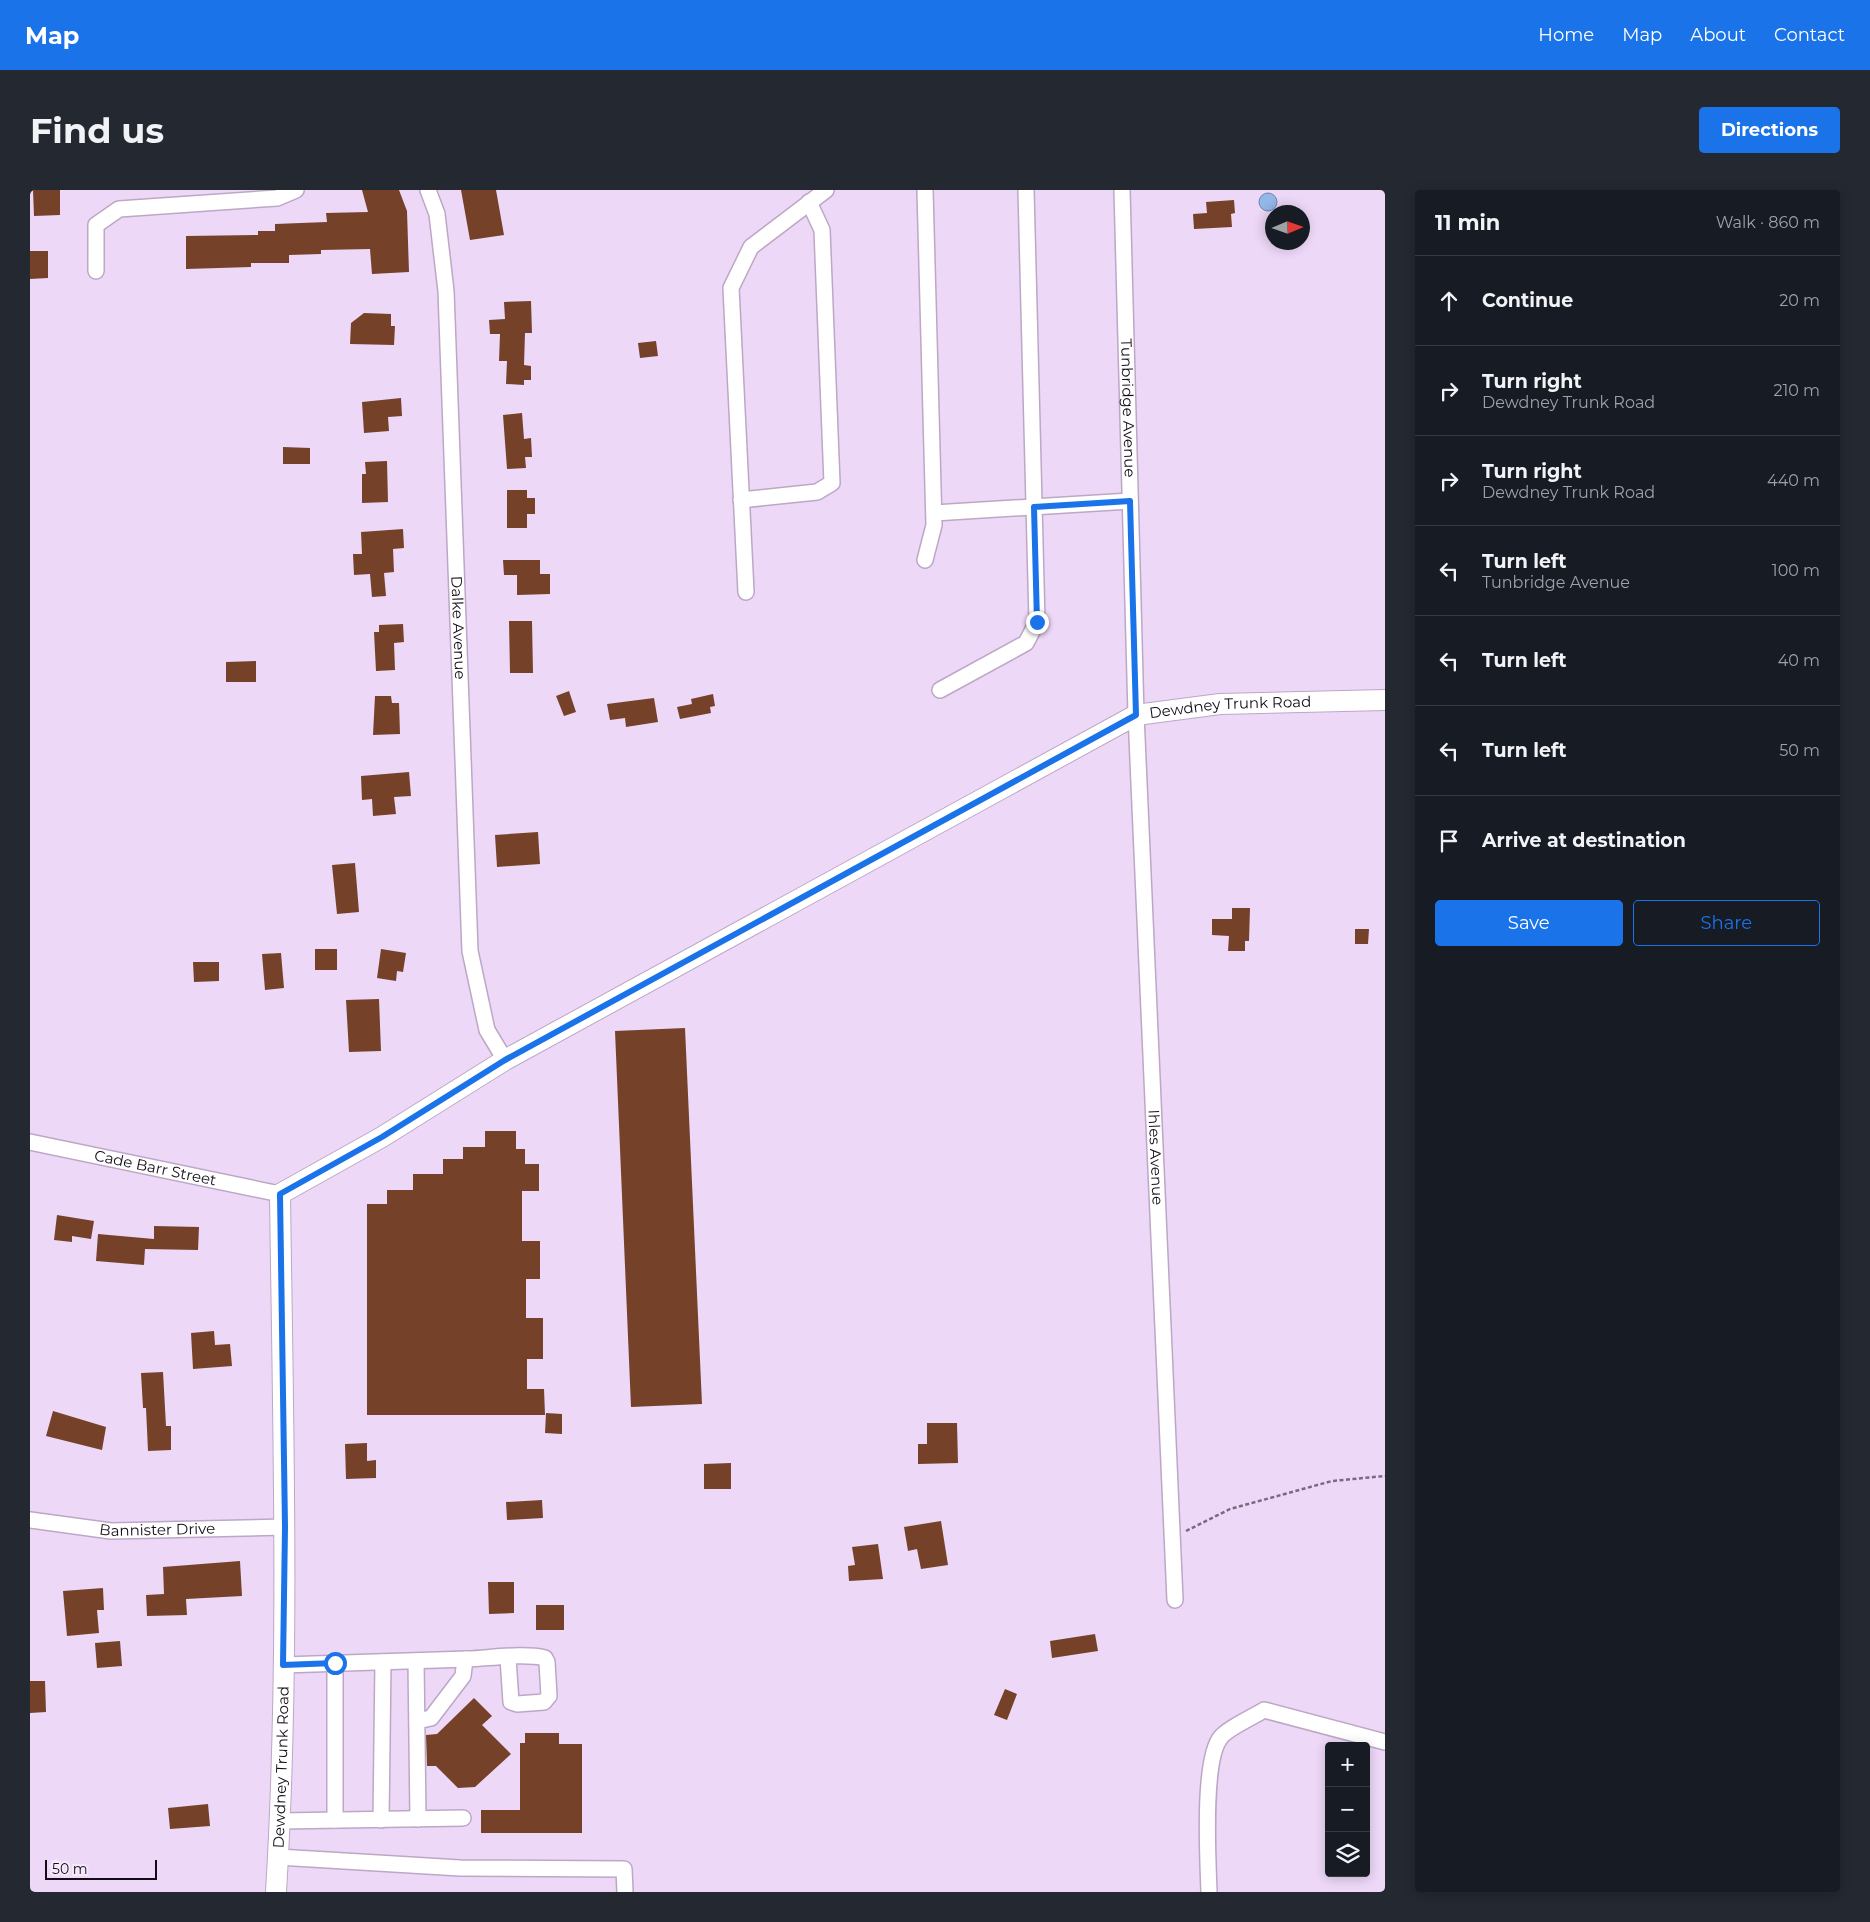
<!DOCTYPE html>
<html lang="en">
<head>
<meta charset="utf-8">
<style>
	:root { --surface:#171b24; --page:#242831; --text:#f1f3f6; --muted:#9ea1a6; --line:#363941; --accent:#1a73e8 }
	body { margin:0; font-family:Montserrat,sans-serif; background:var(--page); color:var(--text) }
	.controls { position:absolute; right:15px; bottom:15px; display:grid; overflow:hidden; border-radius:5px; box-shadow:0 2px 12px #0003 }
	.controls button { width:45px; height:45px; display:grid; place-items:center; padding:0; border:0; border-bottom:1px solid var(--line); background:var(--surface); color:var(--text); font:25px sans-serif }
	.compass { position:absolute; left:1235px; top:15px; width:45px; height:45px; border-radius:50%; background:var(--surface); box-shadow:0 2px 12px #0003; rotate:88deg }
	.scale { position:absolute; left:15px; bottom:12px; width:112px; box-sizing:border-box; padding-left:5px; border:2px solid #130c16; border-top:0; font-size:14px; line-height:18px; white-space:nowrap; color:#130c16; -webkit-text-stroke:4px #f6e9fc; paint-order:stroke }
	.stop { position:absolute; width:15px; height:15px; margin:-11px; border:4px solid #1a73e8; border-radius:50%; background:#fff }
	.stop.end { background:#1a73e8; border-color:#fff; box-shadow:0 1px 5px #0008 }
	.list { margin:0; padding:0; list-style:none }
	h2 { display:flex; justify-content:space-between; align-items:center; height:65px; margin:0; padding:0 20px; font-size:21px }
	h2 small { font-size:16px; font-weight:400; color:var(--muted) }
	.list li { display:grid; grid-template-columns:32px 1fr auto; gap:15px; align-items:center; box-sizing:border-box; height:90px; padding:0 20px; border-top:1px solid var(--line) }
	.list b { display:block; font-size:19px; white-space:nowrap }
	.list p { margin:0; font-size:16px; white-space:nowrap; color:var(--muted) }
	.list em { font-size:16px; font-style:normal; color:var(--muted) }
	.actions { display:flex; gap:10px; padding:15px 20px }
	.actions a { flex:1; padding:11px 0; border:1px solid var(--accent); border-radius:5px; text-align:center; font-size:18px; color:var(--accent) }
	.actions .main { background:var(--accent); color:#fff }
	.icon { flex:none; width:28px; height:28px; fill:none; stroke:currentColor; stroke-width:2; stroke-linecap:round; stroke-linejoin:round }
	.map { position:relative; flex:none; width:1355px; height:1702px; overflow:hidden; border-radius:5px }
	header { display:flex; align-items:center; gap:30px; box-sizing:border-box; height:70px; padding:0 25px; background:var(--accent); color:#fff }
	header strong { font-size:24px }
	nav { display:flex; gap:28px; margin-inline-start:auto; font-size:18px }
	.intro { display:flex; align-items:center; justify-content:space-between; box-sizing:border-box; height:120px; padding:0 30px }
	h1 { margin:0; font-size:35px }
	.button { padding:12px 22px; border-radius:5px; background:var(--accent); color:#fff; font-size:18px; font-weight:700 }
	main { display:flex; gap:30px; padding:0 30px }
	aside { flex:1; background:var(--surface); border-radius:5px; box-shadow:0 2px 12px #0003 }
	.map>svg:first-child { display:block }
	.water { fill:#94b7e9; stroke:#6d84aa }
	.building { fill:#754129 }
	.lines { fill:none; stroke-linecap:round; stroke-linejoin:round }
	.minor-casing { stroke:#bca8c5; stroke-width:18 }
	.major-casing { stroke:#bca8c5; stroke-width:22 }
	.path { stroke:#796b7f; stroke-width:2.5; stroke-dasharray:4 2.5; stroke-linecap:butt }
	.minor { stroke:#fff; stroke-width:15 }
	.major { stroke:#fff; stroke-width:20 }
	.route { stroke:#1a73e8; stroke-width:6 }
	.labels { text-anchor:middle; stroke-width:5; stroke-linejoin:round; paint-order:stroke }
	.street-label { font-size:15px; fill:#130c16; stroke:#f6e9fc }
</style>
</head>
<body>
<header>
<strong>Map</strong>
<nav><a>Home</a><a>Map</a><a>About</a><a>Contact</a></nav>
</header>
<div class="intro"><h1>Find us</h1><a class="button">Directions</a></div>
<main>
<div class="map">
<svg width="1355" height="1702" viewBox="0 0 1355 1702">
	<rect width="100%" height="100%" fill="#edd8f7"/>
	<path class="water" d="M1229 12a9 9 0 1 1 18 0a9 9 0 1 1-18 0Z"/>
	<path class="building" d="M3,0H30V25L4,26Z
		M332,0H369L377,21L379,82L342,84L340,59L291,60V64L259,65V73H221V77L156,79V46L228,45V41H245V34L297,32L296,23L338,22Z
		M431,0H466L474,45L440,50Z
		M1204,10L1205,23L1201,24L1202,37L1164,39L1163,24L1177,23L1176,12Z
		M0,61H18V88L0,89Z
		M501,111L502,143H495L494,175L501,176V190H494V195L476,194L477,171H469L470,144H460L459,130L475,129L474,112Z
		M334,123L361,124V136H365L364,155L320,154L321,133Z
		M626,151L628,166L610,168L608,153Z
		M371,208L372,226L358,227L359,241L334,243L332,212Z
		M492,223L494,249L501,248L502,267H495L496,278L477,279L473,225Z
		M253,257L280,258V274H253Z
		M357,271L358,312L332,313V284H336L335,272Z
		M477,300H497V308H505V324H497V338H477Z
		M373,339L374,358L363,359L364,382L354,383L356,406L342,407L340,384L324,385L323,364H332L331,342Z
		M473,370H510V384H520V404L487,405V385H474Z
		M479,431H502L503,483H480Z
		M373,434L374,452L364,453L365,480L346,481L344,442H349V435Z
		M226,471V492H196V472Z
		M539,501L546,522L534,526L526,506Z
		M683,504L685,516L680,517L681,523L650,529L647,517L662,514L661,509Z
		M345,506H361L362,513H369L370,544L343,545Z
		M624,508L628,532L596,537L595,528L580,530L577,514Z
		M379,582L381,606L364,607L366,624L343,626L342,609L332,610L331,586Z
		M508,642L510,674L467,677L465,645Z
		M325,673L329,722L307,724L302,675Z
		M1202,718H1220L1219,751H1215V761H1198L1199,746L1182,745V729H1202Z
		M1325,739H1339L1338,754H1325Z
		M285,759H307V780H285Z
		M351,759L376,763L373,782L367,781L366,791L347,788Z
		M251,763L254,798L235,800L232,764Z
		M163,772H189V791L164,792Z
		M349,809L351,861L319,862L316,810Z
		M655,838L672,1214L601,1217L585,841Z
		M455,941H486V959H495V974H509V1001H492V1051H510V1089H496V1128H513V1169H497V1199H514L515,1225H337V1014H357V1000H383V984H413V969H433V957H455Z
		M27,1025L64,1031L61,1049L42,1046V1052L24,1050Z
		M124,1036L169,1037L168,1060L115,1059L114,1075L66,1071L68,1044L124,1049Z
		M184,1141L185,1155L200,1154L202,1176L163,1179L161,1143Z
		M133,1182L136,1236H141V1260L118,1261L116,1218H113L111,1183Z
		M23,1221L76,1237L72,1260L16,1246Z
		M516,1223L532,1224V1244L515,1243Z
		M897,1233H927L928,1273L888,1274V1254H897Z
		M337,1253V1271L346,1270V1288L316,1289L315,1254Z
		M701,1273V1299H674V1274Z
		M512,1310L513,1328L477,1330L476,1312Z
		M911,1331L918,1375L891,1379L887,1359L878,1361L874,1337Z
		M848,1354L853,1389L819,1391L818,1376L825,1375L822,1357Z
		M210,1371L212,1406L156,1409L157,1425L117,1426L116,1405L134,1404L133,1377Z
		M458,1392H484V1423L459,1424Z
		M73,1398L74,1420H67L69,1443L37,1446L33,1401Z
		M506,1415H534V1440H506Z
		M1065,1444L1068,1461L1022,1468L1020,1451Z
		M90,1451L92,1476L67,1478L65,1453Z
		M0,1491H15L16,1522L0,1523Z
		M975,1499L987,1504L977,1530L964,1525Z
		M444,1508L462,1526L452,1535L481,1564L445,1597L428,1598L406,1576H397L396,1545L407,1544Z
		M495,1543H529V1554H552V1643H451V1620H490V1553H495Z
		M178,1614L180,1636L140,1639L138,1618Z"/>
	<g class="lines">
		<g class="minor-casing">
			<g id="minor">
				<path id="s1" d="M398,0L407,24L416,101L440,761L457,840L475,870"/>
				<path id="s2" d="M1092,0L1106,525L1145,1410"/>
				<path d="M66,81V35L89,19L247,8L266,0"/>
				<path d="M711,310L787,302L802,293L792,40L779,12"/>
				<path d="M904,323L1100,311"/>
				<path d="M895,370L904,335L895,0"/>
				<path d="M716,402L701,98L721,57L796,0"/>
				<path d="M910,500L996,453L1007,432L996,0"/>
				<path id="s3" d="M0,952L250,1004"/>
				<path id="s4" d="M0,1330L81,1341L255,1337"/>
				<path d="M386,1471L388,1629"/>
				<path d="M305,1473V1630"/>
				<path d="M253,1475C315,1473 377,1471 438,1469C461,1468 494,1463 515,1468L517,1472L519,1506L514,1512L487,1514L481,1512L478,1468"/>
				<path d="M387,1531L401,1528L433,1486L435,1469"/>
				<path d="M351,1630L353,1472"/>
				<path d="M250,1631L433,1628"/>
				<path d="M248,1667L430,1678L594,1679L595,1702"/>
				<path d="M1179,1702C1178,1670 1172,1569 1191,1547C1198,1538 1223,1527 1234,1520L1355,1552"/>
			</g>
		</g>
		<g class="major-casing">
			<g id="major">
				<path id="s5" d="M246,1702C260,1470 253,1237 250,1004L352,947L475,870L1106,525L1190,514L1355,510"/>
			</g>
		</g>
		<path class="path" d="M1156,1341L1200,1319L1302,1291L1355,1286"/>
		<use href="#minor" class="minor"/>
		<use href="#major" class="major"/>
	</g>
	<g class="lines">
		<path class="route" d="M305,1473L253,1475L255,1337L250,1004L352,947L475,870L1106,525L1100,311L1004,317L1007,432"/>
	</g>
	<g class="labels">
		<g class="street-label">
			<text dy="5" stroke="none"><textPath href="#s2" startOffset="218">Tunbridge Avenue</textPath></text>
			<text dy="5" stroke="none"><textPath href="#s1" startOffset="440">Dalke Avenue</textPath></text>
			<text dy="5" stroke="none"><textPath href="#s5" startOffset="1774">Dewdney Trunk Road</textPath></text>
			<text dy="5" stroke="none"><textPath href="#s2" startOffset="968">Ihles Avenue</textPath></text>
			<text dy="5" stroke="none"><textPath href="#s3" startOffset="128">Cade Barr Street</textPath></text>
			<text dy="5" stroke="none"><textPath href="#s4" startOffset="128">Bannister Drive</textPath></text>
			<text dy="5" stroke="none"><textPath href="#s5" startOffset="125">Dewdney Trunk Road</textPath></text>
		</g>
	</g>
</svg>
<div class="controls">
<button>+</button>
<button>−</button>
<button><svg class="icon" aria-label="layers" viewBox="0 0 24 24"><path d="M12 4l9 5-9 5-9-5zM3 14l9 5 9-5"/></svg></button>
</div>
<svg class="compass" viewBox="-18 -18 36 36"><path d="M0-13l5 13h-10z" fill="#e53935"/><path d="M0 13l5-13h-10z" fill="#9ea1a6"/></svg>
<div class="scale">50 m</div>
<div class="stop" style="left:305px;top:1473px"></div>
<div class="stop end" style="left:1007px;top:432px"></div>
</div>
<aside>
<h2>11 min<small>Walk · 860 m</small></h2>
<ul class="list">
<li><svg class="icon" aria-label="ahead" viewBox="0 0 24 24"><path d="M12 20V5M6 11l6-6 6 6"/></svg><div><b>Continue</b></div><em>20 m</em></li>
<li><svg class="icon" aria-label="right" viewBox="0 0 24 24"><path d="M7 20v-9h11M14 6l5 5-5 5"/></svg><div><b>Turn right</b><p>Dewdney Trunk Road</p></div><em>210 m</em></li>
<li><svg class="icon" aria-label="right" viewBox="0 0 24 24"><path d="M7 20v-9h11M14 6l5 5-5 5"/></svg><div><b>Turn right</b><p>Dewdney Trunk Road</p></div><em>440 m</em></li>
<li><svg class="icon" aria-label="left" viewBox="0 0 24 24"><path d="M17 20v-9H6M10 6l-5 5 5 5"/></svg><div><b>Turn left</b><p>Tunbridge Avenue</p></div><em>100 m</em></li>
<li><svg class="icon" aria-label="left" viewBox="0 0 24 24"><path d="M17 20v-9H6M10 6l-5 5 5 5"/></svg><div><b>Turn left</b></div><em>40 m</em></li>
<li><svg class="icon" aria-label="left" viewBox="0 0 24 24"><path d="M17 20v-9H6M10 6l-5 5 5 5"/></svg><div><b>Turn left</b></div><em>50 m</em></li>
<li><svg class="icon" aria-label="arrive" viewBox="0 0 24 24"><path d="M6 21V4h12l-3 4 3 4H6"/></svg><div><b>Arrive at destination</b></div></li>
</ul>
<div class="actions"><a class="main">Save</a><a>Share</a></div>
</aside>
</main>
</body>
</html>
